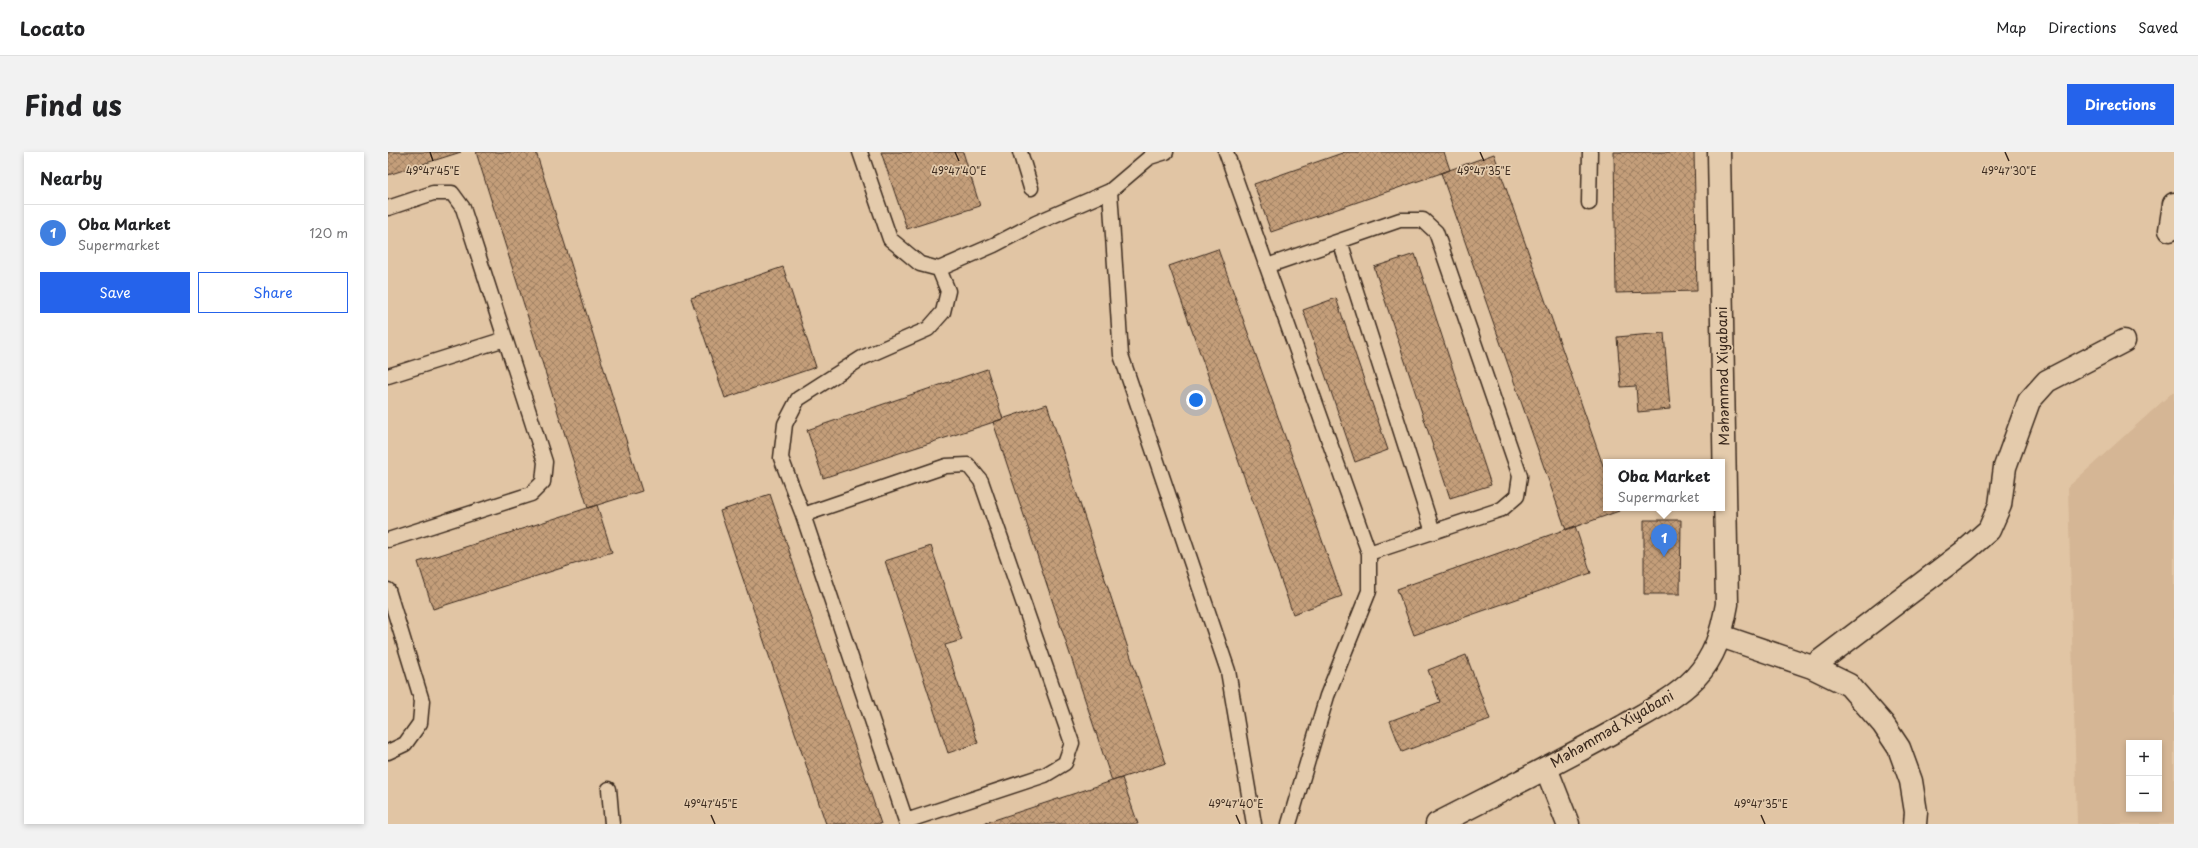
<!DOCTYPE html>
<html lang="en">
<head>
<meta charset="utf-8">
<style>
	:root { --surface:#fff; --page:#f2f2f2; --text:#202124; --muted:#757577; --line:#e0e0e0; --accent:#2563eb }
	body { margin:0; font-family:"Playpen Sans",sans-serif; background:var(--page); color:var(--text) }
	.controls { position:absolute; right:12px; bottom:12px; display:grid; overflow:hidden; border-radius:0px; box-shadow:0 2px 6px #0003 }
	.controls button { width:36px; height:36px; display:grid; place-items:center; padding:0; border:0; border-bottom:1px solid var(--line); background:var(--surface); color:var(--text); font:20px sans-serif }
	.you { position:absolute; left:808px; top:248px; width:14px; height:14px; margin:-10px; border:3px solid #fff; border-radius:50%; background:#1a73e8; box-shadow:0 0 0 6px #1a73e833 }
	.badge { display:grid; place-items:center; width:26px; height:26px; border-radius:50%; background:var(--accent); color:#fff; font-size:13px; font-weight:700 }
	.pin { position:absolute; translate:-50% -33px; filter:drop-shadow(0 1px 2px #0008) }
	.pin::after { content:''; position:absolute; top:21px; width:14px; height:12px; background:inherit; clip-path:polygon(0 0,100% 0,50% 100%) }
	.popup { position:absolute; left:1215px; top:307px; width:122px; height:52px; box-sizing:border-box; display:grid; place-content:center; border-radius:0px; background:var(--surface); filter:drop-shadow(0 1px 3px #0005); font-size:13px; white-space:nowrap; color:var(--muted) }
	.popup b { font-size:15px; color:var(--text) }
	.popup::after { content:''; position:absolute; left:50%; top:100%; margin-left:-8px; border:8px solid transparent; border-top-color:var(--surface) }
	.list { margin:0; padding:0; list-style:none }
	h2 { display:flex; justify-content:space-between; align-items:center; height:52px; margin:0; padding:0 16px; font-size:17px }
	h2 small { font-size:13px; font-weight:400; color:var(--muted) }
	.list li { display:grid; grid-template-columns:26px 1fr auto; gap:12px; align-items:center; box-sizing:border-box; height:56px; padding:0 16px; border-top:1px solid var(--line) }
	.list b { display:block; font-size:15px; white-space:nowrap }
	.list p { margin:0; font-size:13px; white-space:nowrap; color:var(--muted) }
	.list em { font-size:13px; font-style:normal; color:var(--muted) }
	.actions { display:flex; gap:8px; padding:12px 16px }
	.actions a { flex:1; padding:9px 0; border:1px solid var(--accent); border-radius:0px; text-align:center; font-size:14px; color:var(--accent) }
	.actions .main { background:var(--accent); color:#fff }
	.map { position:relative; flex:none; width:1786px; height:672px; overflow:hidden; border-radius:0px }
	header { display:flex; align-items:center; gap:24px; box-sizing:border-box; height:56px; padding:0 20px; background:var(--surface); border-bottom:1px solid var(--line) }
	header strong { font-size:19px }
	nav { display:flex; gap:22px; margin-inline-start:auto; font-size:14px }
	.intro { display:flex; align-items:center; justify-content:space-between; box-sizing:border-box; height:96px; padding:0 24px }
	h1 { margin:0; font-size:28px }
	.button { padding:10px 18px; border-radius:0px; background:var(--accent); color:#fff; font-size:14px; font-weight:700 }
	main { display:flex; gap:24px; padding:0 24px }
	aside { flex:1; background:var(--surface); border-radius:0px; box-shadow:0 2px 6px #0003 }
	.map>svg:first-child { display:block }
	.built { fill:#d5b695; fill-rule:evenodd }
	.building { fill:url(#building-cross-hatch); stroke:#3b2a1e }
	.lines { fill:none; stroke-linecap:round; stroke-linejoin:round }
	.lane-casing { stroke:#3b2a1e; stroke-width:17 }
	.street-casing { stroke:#3b2a1e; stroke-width:25 }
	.secondary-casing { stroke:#3b2a1e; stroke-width:25 }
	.lane { stroke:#e4cbac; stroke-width:14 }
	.street { stroke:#e4cbac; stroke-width:22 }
	.secondary { stroke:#e4cbac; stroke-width:22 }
	.ticks { fill:none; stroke:#3b2a1e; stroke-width:1.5 }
	.labels { text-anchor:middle; stroke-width:3.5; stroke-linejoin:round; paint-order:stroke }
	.street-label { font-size:14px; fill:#3b2a1e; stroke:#e4cbac }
	.ticks-label { font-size:10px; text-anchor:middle; fill:#3b2a1e; stroke:#e4cbac; stroke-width:3.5; stroke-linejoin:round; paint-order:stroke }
</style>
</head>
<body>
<header>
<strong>Locato</strong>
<nav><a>Map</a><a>Directions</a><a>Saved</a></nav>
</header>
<div class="intro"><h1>Find us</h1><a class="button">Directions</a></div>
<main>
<aside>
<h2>Nearby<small></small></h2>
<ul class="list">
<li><span class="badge" style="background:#3f7fe0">1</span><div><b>Oba Market</b><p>Supermarket</p></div><em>120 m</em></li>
</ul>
<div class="actions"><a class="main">Save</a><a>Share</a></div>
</aside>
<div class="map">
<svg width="1786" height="672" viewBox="0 0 1786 672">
	<defs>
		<pattern id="building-cross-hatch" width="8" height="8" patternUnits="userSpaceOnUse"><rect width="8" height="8" fill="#c49e7a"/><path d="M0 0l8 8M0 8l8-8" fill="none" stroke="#a08163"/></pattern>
	</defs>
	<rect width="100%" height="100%" fill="#e1c5a4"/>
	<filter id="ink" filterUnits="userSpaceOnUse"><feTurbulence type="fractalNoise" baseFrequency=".025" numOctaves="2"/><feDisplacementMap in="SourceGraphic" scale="8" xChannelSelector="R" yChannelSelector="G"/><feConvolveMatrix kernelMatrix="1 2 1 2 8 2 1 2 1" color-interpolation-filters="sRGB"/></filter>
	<g filter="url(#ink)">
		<path class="built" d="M1786,239V672H1689L1680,335ZM1741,591H1771V657H1741Z"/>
		<path class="building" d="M0,0H73L0,23Z
			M88,0H148L254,339L200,356Z
			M493,0H575L592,54L519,77Z
			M957,0H1056L1062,18L883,80L866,32Z
			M1226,0H1306L1309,139L1228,141Z
			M1106,2L1218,322V356H1230L1231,359L1178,378L1053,21Z
			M830,97L954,444L905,462L781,114Z
			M1027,102L1103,333L1062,346L986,115Z
			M395,115L428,215L337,246L303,146Z
			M948,146L1000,298L967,310L915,158Z
			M1276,181L1282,257L1250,260L1248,234L1233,235L1229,185Z
			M599,217L615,267L435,326L419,278Z
			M659,252L778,611L724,629L605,270Z
			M382,342L493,672H438L332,359Z
			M209,353L224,400L45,457L30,410Z
			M1256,368H1293L1292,442H1256Z
			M1187,374L1203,421L1026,483L1009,437Z
			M543,394L574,488L557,493L590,591L560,601L497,409Z
			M1078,503L1102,567L1014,600L1002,569L1052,550L1040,518Z
			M734,626L750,672H594L724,629Z"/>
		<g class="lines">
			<g class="lane-casing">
				<path id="lane" d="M472,0L502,87L532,112L551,117
					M632,0L643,36
					M838,0L981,401V439L939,544L901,672
					M722,39L733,203L840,519L866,672
					M1201,51L1202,0
					M0,56L45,41H64L75,56L157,310L155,330L143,342L0,388
					M952,89L1045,380
					M879,114L1012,68H1035L1048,80L1132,324L1129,344L1114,357L981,401
					M0,224L117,187
					M415,363L558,314L580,313L593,329L684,591L677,611L657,623L518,669
					M0,438L34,549L32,571L17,592L0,600
					M221,637L224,672
					M519,672L415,363L393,306L397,272L410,247L474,206L540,177L555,160L560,139L551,117L606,93L648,71L722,39L762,5L778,0"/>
			</g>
			<g class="street-casing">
				<path id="street" d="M1782,78L1786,52
					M1333,484L1424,515L1461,533L1495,572L1511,596L1523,629L1528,660L1527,672
					M1424,515L1577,399L1601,378L1612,353L1617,315L1641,249L1659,229L1736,189
					M1158,616L1180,672"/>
			</g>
			<g class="secondary-casing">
				<path id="secondary" d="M1049,672C1111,640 1174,609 1234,575C1258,561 1288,546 1307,526C1327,505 1334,480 1339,452L1331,0"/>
			</g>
			<use href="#lane" class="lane"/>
			<use href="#street" class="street"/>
			<use href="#secondary" class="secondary"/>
		</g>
	</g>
	<path class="ticks" d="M42,0L45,9M567,0L571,9M1092,0L1096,9M1617,0L1621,9M323,663L327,672M848,663L852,672M1373,663L1377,672"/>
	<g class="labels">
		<g class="street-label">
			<text transform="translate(1335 224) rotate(-91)" y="5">Məhəmməd Xiyabani</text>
			<text transform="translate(1224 577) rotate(-30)" y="5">Məhəmməd Xiyabani</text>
		</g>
	</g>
	<g class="ticks-label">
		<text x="1096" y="23">49°47'35"E</text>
		<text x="1621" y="23">49°47'30"E</text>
		<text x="45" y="23">49°47'45"E</text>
		<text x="571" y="23">49°47'40"E</text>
		<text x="323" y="656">49°47'45"E</text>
		<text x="848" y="656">49°47'40"E</text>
		<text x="1373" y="656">49°47'35"E</text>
	</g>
</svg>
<div class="controls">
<button>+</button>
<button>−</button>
</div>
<div class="you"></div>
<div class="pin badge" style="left:1276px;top:405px;background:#3f7fe0">1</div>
<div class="popup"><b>Oba Market</b>Supermarket</div>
</div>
</main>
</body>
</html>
